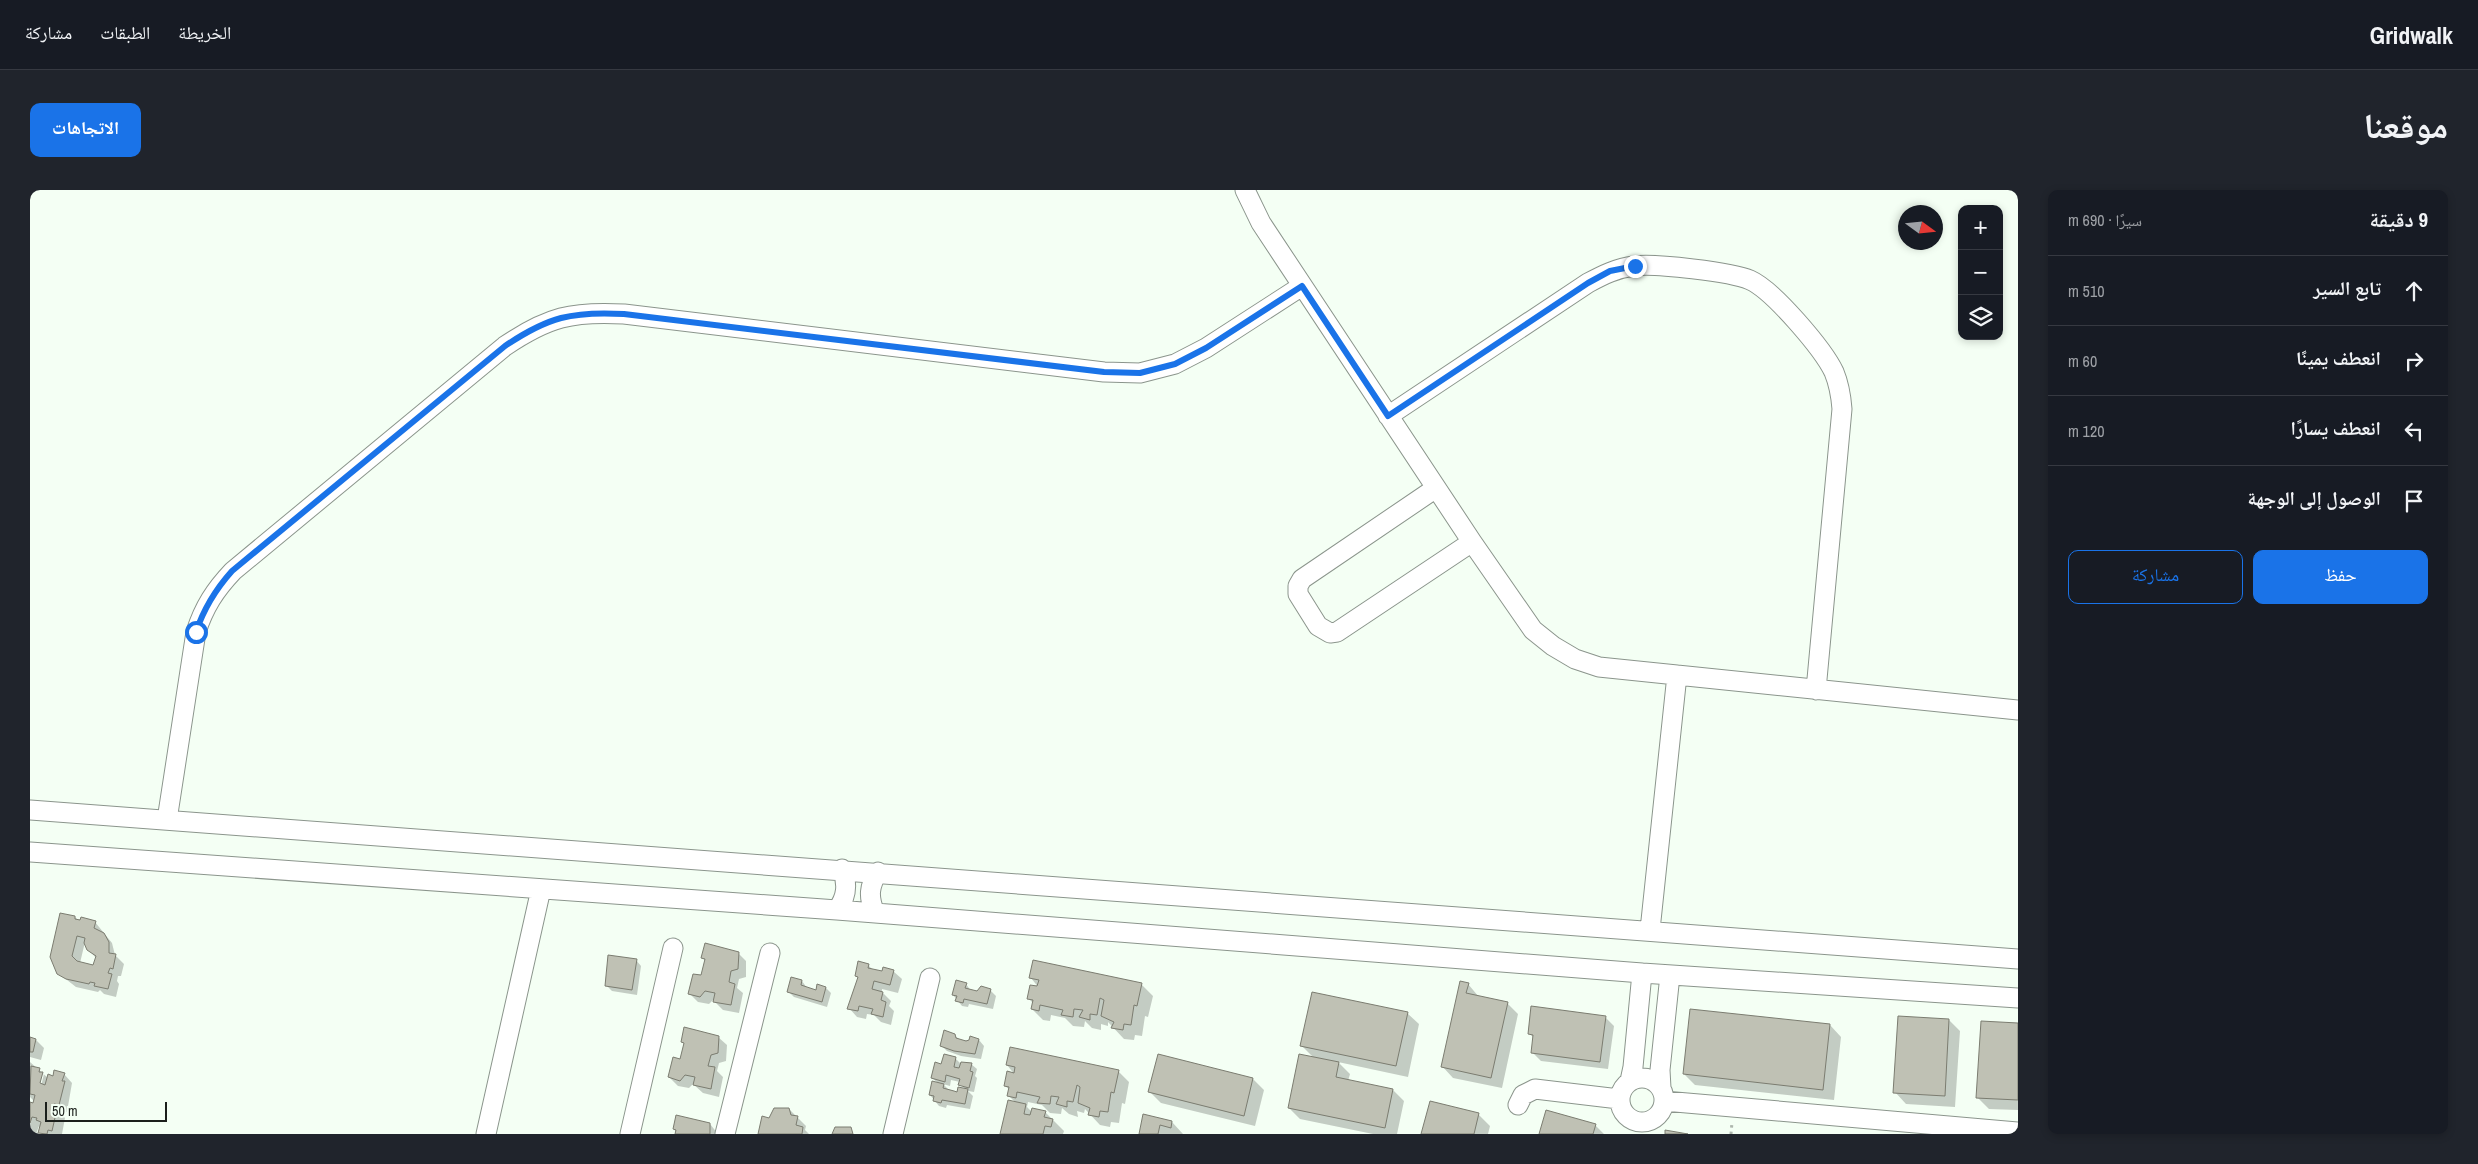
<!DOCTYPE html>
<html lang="ar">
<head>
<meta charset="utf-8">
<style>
	:root { --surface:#171b24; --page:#20242c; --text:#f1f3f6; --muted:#9ea1a6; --line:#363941; --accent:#1a73e8 }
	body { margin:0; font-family:"Archivo Narrow","Noto Naskh Arabic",sans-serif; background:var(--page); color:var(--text); direction:rtl }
	.controls { position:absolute; right:15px; top:15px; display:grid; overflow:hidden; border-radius:10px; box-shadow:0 2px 8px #0003 }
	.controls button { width:45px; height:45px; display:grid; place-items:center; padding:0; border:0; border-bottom:1px solid var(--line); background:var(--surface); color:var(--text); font:25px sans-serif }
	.compass { position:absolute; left:1868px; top:15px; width:45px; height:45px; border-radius:50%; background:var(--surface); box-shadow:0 2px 8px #0003; rotate:105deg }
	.scale { position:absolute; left:15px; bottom:12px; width:122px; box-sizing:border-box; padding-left:5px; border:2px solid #1b1f1b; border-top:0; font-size:14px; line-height:18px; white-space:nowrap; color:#1b1f1b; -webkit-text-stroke:4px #f4fff4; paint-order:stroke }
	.stop { position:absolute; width:15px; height:15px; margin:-11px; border:4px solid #1a73e8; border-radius:50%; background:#fff }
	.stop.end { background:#1a73e8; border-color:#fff; box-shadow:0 1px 5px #0008 }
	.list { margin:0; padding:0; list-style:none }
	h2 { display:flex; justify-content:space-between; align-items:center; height:65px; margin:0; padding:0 20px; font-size:21px }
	h2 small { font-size:16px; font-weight:400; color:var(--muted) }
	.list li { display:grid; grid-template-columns:32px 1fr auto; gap:15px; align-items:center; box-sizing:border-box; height:70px; padding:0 20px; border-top:1px solid var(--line) }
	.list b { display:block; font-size:19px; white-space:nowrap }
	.list em { font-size:16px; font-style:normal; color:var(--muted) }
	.actions { display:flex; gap:10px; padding:15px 20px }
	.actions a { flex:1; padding:11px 0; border:1px solid var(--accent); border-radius:10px; text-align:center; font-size:18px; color:var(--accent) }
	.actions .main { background:var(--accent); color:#fff }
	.icon { flex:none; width:28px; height:28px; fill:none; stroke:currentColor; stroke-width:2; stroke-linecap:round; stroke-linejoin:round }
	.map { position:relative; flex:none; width:1988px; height:944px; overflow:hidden; direction:ltr; border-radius:10px }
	header { display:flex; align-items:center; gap:30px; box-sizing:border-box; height:70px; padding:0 25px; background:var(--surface); border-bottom:1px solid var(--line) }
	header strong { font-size:24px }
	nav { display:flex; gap:28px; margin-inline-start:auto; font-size:18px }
	.intro { display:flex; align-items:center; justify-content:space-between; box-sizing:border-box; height:120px; padding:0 30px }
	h1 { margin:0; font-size:35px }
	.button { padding:12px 22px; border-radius:10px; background:var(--accent); color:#fff; font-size:18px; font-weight:700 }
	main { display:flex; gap:30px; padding:0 30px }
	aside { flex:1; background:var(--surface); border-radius:10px; box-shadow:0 2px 8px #0003 }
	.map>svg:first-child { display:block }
	.shadow { fill:#0003; fill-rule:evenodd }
	.building { fill:#bfc1b4; stroke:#7b7c70; fill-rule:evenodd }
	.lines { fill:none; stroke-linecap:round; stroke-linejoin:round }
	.minor-casing { stroke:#8b958c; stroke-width:21 }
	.path { stroke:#adb6ad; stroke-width:3; stroke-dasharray:2.5 4; stroke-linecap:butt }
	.minor { stroke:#fff; stroke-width:19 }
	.route { stroke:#1a73e8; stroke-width:6 }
</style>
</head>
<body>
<header>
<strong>Gridwalk</strong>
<nav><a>الخريطة</a><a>الطبقات</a><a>مشاركة</a></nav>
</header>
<div class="intro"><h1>موقعنا</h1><a class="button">الاتجاهات</a></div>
<main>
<aside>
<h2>9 دقيقة<small>سيرًا · 690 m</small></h2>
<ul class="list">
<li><svg class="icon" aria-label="ahead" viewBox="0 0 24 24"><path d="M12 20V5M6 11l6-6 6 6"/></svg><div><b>تابع السير</b></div><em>510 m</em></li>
<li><svg class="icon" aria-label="right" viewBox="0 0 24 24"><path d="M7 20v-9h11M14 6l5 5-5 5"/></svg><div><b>انعطف يمينًا</b></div><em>60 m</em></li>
<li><svg class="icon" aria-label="left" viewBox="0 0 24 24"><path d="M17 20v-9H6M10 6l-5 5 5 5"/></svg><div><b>انعطف يسارًا</b></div><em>120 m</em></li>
<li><svg class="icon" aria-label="arrive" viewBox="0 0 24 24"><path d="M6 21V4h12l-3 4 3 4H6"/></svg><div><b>الوصول إلى الوجهة</b></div></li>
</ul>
<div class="actions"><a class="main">حفظ</a><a>مشاركة</a></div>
</aside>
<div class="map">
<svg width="1988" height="944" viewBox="0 0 1988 944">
	<rect width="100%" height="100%" fill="#f4fff4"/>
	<path class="shadow" d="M45,727L49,731L65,732L82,753L85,765L94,774L91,786H88L87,791L89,794L86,807L74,804L70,800L68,802L46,797L28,783ZM55,752L58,759L66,768L64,776L50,773Z
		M708,763L716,771V787L709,789L707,798L713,803L709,823L693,820L683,810L679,814L668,812L659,803L672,787L676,771L672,768Z
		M606,770L611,776L607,805L582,801L577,796Z
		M838,775L844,781L853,783L863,781L872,789L868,803L852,799V802L861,811L859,816L864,821L861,835L851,832L844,825L837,824L836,829L827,827L819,818L829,789L826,786Z
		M1001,788L1111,794L1123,806L1118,827L1115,826L1112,846L1105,845L1104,850L1094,849L1078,832V836L1071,834V840L1062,838L1055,831L1054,837L1043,836L1035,828L1021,825L1020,831L1013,830L1002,819L1003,813L999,809L1009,798Z
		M772,791L777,798L786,801L796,798L801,803L797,817L764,807L758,801Z
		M936,794L941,801L948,803L960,800L966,806L963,819L939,814L938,817L932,816L923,805Z
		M1438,794L1449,807L1477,813L1488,824L1472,898L1423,888L1412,876Z
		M1377,823L1389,834L1378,887L1308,872L1320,884L1318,891L1363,900L1374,911L1367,944H1343L1270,929L1259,918L1284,868L1272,856Z
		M1575,827L1584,836L1578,879L1511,871L1502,862L1504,848L1499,843Z
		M1919,830L1930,841L1925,917L1876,914L1865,902Z
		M1988,834V920L1959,919L1947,907Z
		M1800,835L1811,847L1804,910L1665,895L1654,884Z
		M924,845L930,850L940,851L941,848L949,850L954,856L951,869L931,866L917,861L911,855Z
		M688,847L697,855L696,871L689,873L687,881L693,887L689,907L673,903L663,894L659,898L648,896L639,887L651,871L655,855L652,851Z
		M0,848L6,850L14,858L11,870L0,867Z
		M925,868L932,875L941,874L947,879L945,886L947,888L944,902L938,901L943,906L940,919L917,915L916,918L909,916L900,905L908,893L902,888L912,875ZM921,890L930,892L935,900L928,903L919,900L913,894L920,896Z
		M0,872L18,888L34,884L42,893L37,922L33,921L32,925L35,928L32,944H11L9,936L6,944H0V914L4,915V911L0,907ZM11,884H14L10,900L7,899Z
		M977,875L1088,881L1099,892L1095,914L1092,913L1089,933L1081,932L1080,937L1070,935L1055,919L1054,923L1047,921L1048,927L1039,924L1032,918L1031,924L1020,923L1012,915L998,912L997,917L1002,922H1015L1034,941L1033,944H971L986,913L979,906L980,900L975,896L985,885Z
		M1223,889L1234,900L1225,936L1131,913L1120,902Z
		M759,919L776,936L775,940L779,944H729L739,929Z
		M1448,924L1460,936L1458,944H1392Z
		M1114,925L1142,932L1153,944H1110Z
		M680,934L688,944H647L644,939Z
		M1565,935L1574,944H1511Z"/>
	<path class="building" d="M30,723L45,726V729L50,730L51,727L66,731L64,738L74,743L79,752V763L86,764L83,779L80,778L78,783L82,784L78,799L64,796L65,793L60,792L59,794L36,789L27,784L20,767ZM47,746L55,748L54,753L57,760L66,766L63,775L47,771L42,766Z
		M675,753L709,762L708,779L701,781L699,792L705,794L701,815L683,812L685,803L675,801L670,807L658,804L663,784L671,785L675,769L671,768Z
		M578,765L607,769L602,800L575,796Z
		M1003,770L1112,793L1107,816L1104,815L1101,835L1094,834L1093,840L1081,838L1084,832L1071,826L1074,810L1070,808L1067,825L1060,824V830L1049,827L1053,820L1044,819L1043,827L1031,825L1033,820L1010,815L1009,821L1001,819L1003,810L997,809L1000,795L1007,796L1009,790L999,788Z
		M828,771L839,774L838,778L852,781L853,777L864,780L860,795L844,791L842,799L853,802L851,810L856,812L853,827L841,824L843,819L829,816L828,821L817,819L828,787L825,786Z
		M761,787L772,790L771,795L786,800L787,794L796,797L792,812L757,802Z
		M926,790L937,793L935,798L947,801L951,796L961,799L957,814L934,809L933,813L925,811L927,806L922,805Z
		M1430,791L1439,793L1436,803L1478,812L1461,888L1411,877Z
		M1282,802L1378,822L1366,876L1270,856Z
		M1501,816L1576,826L1570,872L1501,863L1503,845L1498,844Z
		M1660,819L1800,834L1793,900L1653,884Z
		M1868,826L1919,829L1915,906L1863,903Z
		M1951,831L1988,833V910L1946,908Z
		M654,837L689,846L688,863L681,865L678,876L685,877L681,899L663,895L665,887L655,885L650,891L638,887L643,867L650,869L654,853L651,852Z
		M914,840L925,844L926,848L936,851L939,850L940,846L949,849L945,864L924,861L910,856Z
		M0,847L6,849L3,862H0Z
		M980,857L1089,880L1084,903L1081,902L1078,922L1070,921L1069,927L1058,925L1060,918L1048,913L1050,897L1047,895L1043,912L1037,911V917L1026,914L1029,907L1021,906L1020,914L1007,913L1010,907L987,902L986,908L977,906L979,897L974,896L977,881L984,883L985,877L976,875Z
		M914,864L926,867L924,877L929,878L931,872L942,873L940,881L943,882L939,898L928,895L930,889L916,885L915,892L901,888L905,872L911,874Z
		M1128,864L1223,888L1214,926L1118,902Z
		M1269,864L1309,872L1306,887L1363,899L1355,938L1258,918Z
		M1,876L10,878L9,882H13L10,893L15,895L18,884L23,886L24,880L35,883L32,891H35L29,915L24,914V918L27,919L22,941L18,940L17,944L8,943L11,932L6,930L7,928L2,927L0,933V912L3,913L5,905L0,904Z
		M902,891L914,894L913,898L924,901L927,902L928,897L938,899L935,914L912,910L911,913L903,911L904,906L899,905Z
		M978,910L996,914L994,924L1000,925L1002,918L1016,921L1014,927L1023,929L1021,937L1015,936L1013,944H970Z
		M1400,911L1449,923L1444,944H1391Z
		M744,918H759L761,925L768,926L766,935L773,937L772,944H728L732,926L739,928Z
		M1516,920L1566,934L1563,944H1509Z
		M1113,924L1142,931L1141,938L1130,935L1128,944H1109Z
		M646,925L680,933V944H645L646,940L643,939Z
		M805,937H821L823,944H802Z
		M1635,940L1658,944H1635Z"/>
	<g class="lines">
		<g class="minor-casing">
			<path id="minor" d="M1215,0L1231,33L1442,352L1503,440L1523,456L1545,469L1569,477L1988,520
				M1358,226L1558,93C1573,85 1587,78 1604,76C1624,73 1702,82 1720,90C1743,100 1793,159 1804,182C1809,194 1811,206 1812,219L1786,500
				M1406,298L1272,389L1268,396V404L1288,436L1300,443L1307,442L1442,352
				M0,620L1988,769
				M137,630L166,442C174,417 185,400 203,381L475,156C518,127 542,121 594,124L1074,182L1110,183L1145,174L1176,158L1272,96
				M0,662L807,720L1612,783L1988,808
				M807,720C817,707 818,694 812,679
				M845,723C838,707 839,696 848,682
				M1620,740L1647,485
				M1590 910a22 22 0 1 1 44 0a22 22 0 1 1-44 0Z
				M1600,891L1603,877L1612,783
				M1631,898L1630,880L1640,785
				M1634,911L1988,942
				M1488,915L1493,905L1505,899L1589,909
				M456,944L511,699
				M600,944L643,758
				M695,944L740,763
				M863,944L900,788"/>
		</g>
		<path class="path" d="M1701,944L1702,932"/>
		<use href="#minor" class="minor"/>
	</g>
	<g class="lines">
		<path class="route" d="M166,442C174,418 185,400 202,381L475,156C518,127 542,121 594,124L1074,182L1110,183L1145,174L1176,158L1272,96L1358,226L1558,93L1580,81L1605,76"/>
	</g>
</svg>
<div class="controls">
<button>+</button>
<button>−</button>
<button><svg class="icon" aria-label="layers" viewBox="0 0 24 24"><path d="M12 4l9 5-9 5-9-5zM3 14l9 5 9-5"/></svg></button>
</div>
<svg class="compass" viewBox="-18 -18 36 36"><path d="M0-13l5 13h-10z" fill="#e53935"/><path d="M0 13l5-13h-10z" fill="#9ea1a6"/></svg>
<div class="scale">50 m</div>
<div class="stop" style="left:166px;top:442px"></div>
<div class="stop end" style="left:1605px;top:76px"></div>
</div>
</main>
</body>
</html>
